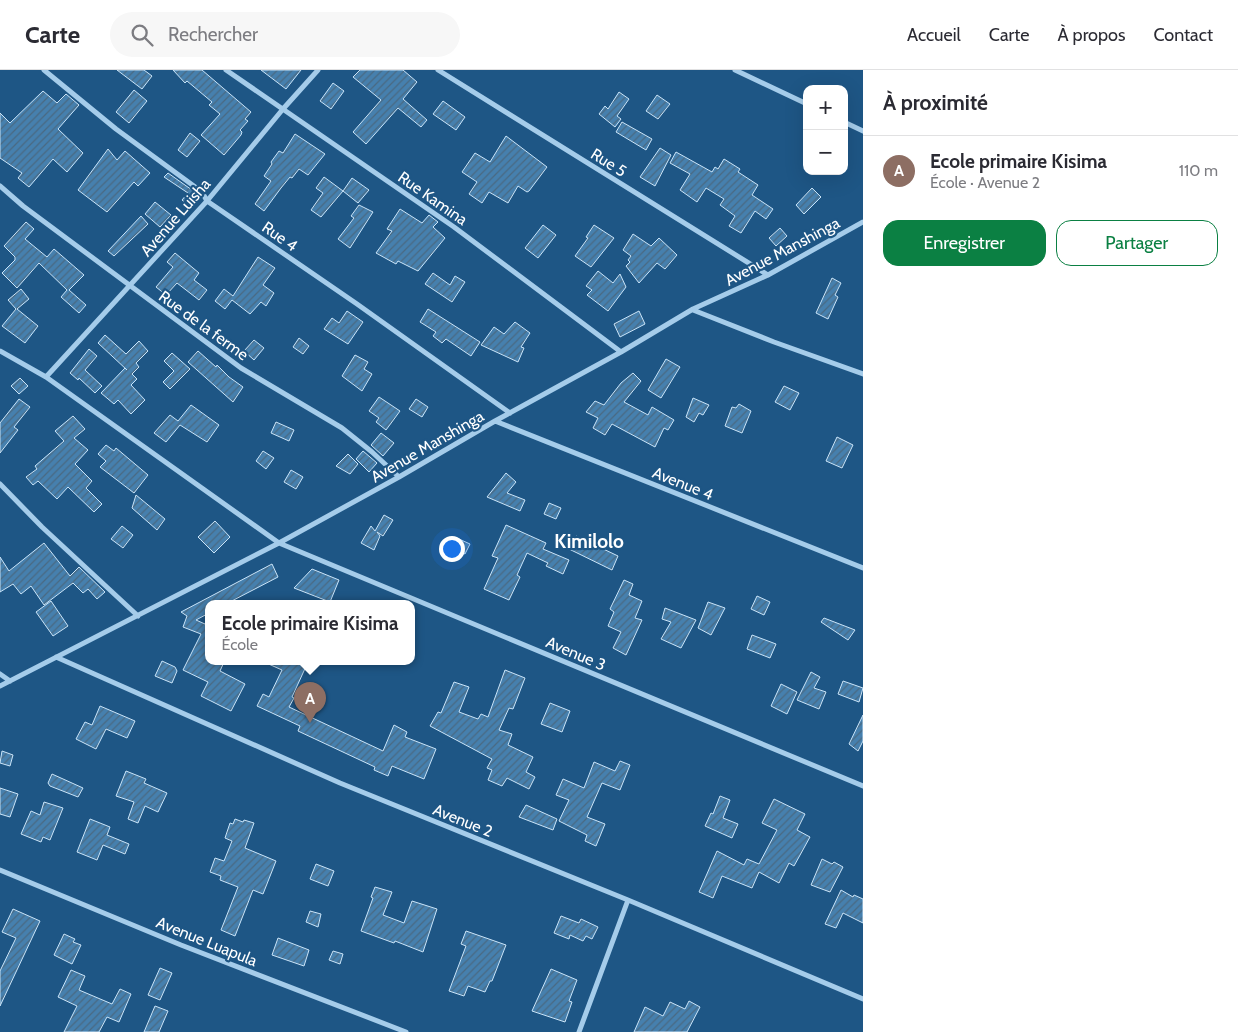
<!DOCTYPE html>
<html lang="fr">
<head>
<meta charset="utf-8">
<style>
	:root { --surface:#fff; --page:#f7f7f7; --text:#2b2b33; --muted:#7c7c81; --line:#e1e1e2; --accent:#0b8043 }
	body { margin:0; font-family:Cabin,sans-serif; background:var(--page); color:var(--text) }
	.controls { position:absolute; right:15px; top:15px; display:grid; overflow:hidden; border-radius:10px; box-shadow:0 5px 20px #0002 }
	.controls button { width:45px; height:45px; display:grid; place-items:center; padding:0; border:0; border-bottom:1px solid var(--line); background:var(--surface); color:var(--text); font:25px sans-serif }
	.you { position:absolute; left:451px; top:478px; width:18px; height:18px; margin:-12px; border:4px solid #fff; border-radius:50%; background:#1a73e8; box-shadow:0 0 0 8px #1a73e833 }
	.badge { display:grid; place-items:center; width:32px; height:32px; border-radius:50%; background:var(--accent); color:#fff; font-size:16px; font-weight:700 }
	.pin { position:absolute; translate:-50% -41px; filter:drop-shadow(0 1px 2px #0008) }
	.pin::after { content:''; position:absolute; top:26px; width:18px; height:15px; background:inherit; clip-path:polygon(0 0,100% 0,50% 100%) }
	.popup { position:absolute; left:205px; top:530px; width:210px; height:65px; box-sizing:border-box; display:grid; place-content:center; border-radius:10px; background:var(--surface); filter:drop-shadow(0 1px 4px #0005); font-size:16px; white-space:nowrap; color:var(--muted) }
	.popup b { font-size:19px; color:var(--text) }
	.popup::after { content:''; position:absolute; left:50%; top:100%; margin-left:-10px; border:10px solid transparent; border-top-color:var(--surface) }
	.list { margin:0; padding:0; list-style:none }
	h2 { display:flex; justify-content:space-between; align-items:center; height:65px; margin:0; padding:0 20px; font-size:21px }
	h2 small { font-size:16px; font-weight:400; color:var(--muted) }
	.list li { display:grid; grid-template-columns:32px 1fr auto; gap:15px; align-items:center; box-sizing:border-box; height:70px; padding:0 20px; border-top:1px solid var(--line) }
	.list b { display:block; font-size:19px; white-space:nowrap }
	.list p { margin:0; font-size:16px; white-space:nowrap; color:var(--muted) }
	.list em { font-size:16px; font-style:normal; color:var(--muted) }
	.actions { display:flex; gap:10px; padding:15px 20px }
	.actions a { flex:1; padding:11px 0; border:1px solid var(--accent); border-radius:15px; text-align:center; font-size:18px; color:var(--accent) }
	.actions .main { background:var(--accent); color:#fff }
	.icon { flex:none; width:28px; height:28px; fill:none; stroke:currentColor; stroke-width:2; stroke-linecap:round; stroke-linejoin:round }
	.map { position:relative; flex:none; width:863px; height:962px; overflow:hidden }
	header { display:flex; align-items:center; gap:30px; box-sizing:border-box; height:70px; padding:0 25px; background:var(--surface); border-bottom:1px solid var(--line) }
	header strong { font-size:24px }
	nav { display:flex; gap:28px; margin-inline-start:auto; font-size:18px }
	.search { width:350px; height:45px; background:var(--page); display:flex; align-items:center; gap:12px; box-sizing:border-box; padding:0 18px; border-radius:28px; color:var(--muted); font-size:19px }
	main { display:flex }
	aside { flex:1; background:var(--surface) }
	.map>svg:first-child { display:block }
	.building { fill:url(#building-hatch); stroke:#cae4f8 }
	.lines { fill:none; stroke-linecap:round; stroke-linejoin:round }
	.street { stroke:#a5ccea; stroke-width:5 }
	.labels { text-anchor:middle; stroke-width:4.5; stroke-linejoin:round; paint-order:stroke }
	.street-label { font-size:16px; fill:#fff; stroke:#1e5685 }
	.quarter-label { font-size:19px; font-weight:bold; fill:#fff; stroke:#1e5685 }
</style>
</head>
<body>
<header>
<strong>Carte</strong>
<div class="search"><svg class="icon" aria-label="search" viewBox="0 0 24 24"><circle cx="10" cy="10" r="6"/><path d="M15 15l6 6"/></svg>Rechercher</div>
<nav><a>Accueil</a><a>Carte</a><a>À propos</a><a>Contact</a></nav>
</header>
<main>
<div class="map">
<svg width="863" height="962" viewBox="0 0 863 962">
	<defs>
		<pattern id="building-hatch" width="6" height="6" patternUnits="userSpaceOnUse" patternTransform="scale(1.25)"><rect width="6" height="6" fill="#4680ae"/><path d="M-1 1l2-2M0 6l6-6M5 7l2-2" fill="none" stroke="#496982"/></pattern>
	</defs>
	<rect width="100%" height="100%" fill="#1e5685"/>
	<path class="building" d="M117,0H144L152,6L142,19Z
		M173,0H202L251,42L245,49L248,51L240,60L242,62L241,65L224,85L201,65L220,44L209,35L212,32L187,11L185,13Z
		M261,0H301L286,19Z
		M360,0H403L417,12L403,29L427,50L421,57L398,38L366,74L353,62L381,30L353,7Z
		M333,13L344,21L331,39L320,31Z
		M134,20L147,31L129,53L116,42Z
		M43,21L57,33L66,24L79,35L58,59L83,83L67,102L53,89L29,117L18,108L22,103L0,88V43L10,53Z
		M619,22L629,29L617,46L621,49L615,57L599,44L605,36L608,39Z
		M657,25L670,34L658,49L646,41Z
		M443,31L465,47L456,60L433,44Z
		M622,52L652,69L646,80L616,62Z
		M190,63L200,71L187,87L178,80Z
		M295,64L325,84L308,105L299,99L292,108L290,107L281,118L264,141L255,134L271,111L264,106L272,94L271,92L279,81L283,83Z
		M506,66L547,97L529,121L527,122L518,116L508,133L489,122L482,133L469,124L477,112L462,102L475,83L490,92Z
		M660,78L671,85L655,116L640,107Z
		M108,79L117,90L125,81L150,103L138,116L134,112L107,142L78,120Z
		M676,82L712,102L715,97L718,99L724,89L740,99L738,102L758,115L752,125L773,139L766,149L755,141L741,163L729,156L735,146L720,135L724,129L706,118L697,132L680,120L690,104L670,93Z
		M168,103L199,125V126L190,137L182,130L188,123L164,107Z
		M324,107L343,121L321,147L311,140L323,123L316,118Z
		M352,108L369,120L358,133L343,121Z
		M812,118L821,127L804,144L796,135Z
		M155,132L171,145L160,157L145,144Z
		M359,135L373,142L350,178L338,169L354,148L351,146Z
		M400,139L422,153L429,145L438,152L433,157L445,168L418,201L398,191L396,194L376,183L392,161L387,159Z
		M141,146L148,154L114,186L108,181Z
		M26,152L34,159L25,169L47,187L54,179L84,205L69,220L86,235L79,243L61,227L67,220L39,193L17,218L2,203L15,190V187L4,176Z
		M543,155L556,165L538,188L525,178Z
		M594,155L614,168L591,197L575,186L588,168L586,167Z
		M780,158L787,166L776,176L769,168Z
		M633,164L651,176L659,168L677,185L665,199L657,193L639,213L626,196L630,192L628,190L631,186L623,180Z
		M175,183L199,203L194,210L207,220L199,230L177,213L166,225L156,217L173,197L167,192Z
		M258,187L275,198L263,215L274,223L266,236L261,232L250,244L232,230L225,239L215,231L224,219L233,226Z
		M598,201L613,213L620,204L626,217L608,241L587,225L592,220L586,216Z
		M433,203L450,215L455,206L465,212L452,232L425,214Z
		M832,208L841,213L835,225L838,227L828,249L816,243Z
		M21,219L29,229L17,239L38,256L25,273L2,256L16,239L8,230Z
		M428,239L480,272L471,286L446,269L442,273L433,266L436,262L420,252Z
		M347,241L363,252L348,274L324,259L332,248L339,253Z
		M639,241L645,254L620,267L614,254Z
		M515,252L530,263L521,277L524,278L518,292L481,275L494,257L504,264Z
		M105,265L126,284L139,271L148,281L136,293L139,297L132,304L137,309L131,315L145,330L131,344L118,330L114,334L101,323L125,298L127,300L98,273Z
		M299,268L309,276L303,284L293,277Z
		M254,270L264,278L254,290L244,281Z
		M89,279L97,286L85,300L102,316L95,323L79,308L78,310L70,303Z
		M198,281L216,297L217,295L229,307L243,317L233,332L188,292Z
		M172,283L190,299L170,319L163,312L174,301L164,291Z
		M355,285L368,292L364,299L372,304L362,321L342,306Z
		M666,289L680,297L661,328L648,320Z
		M633,303L641,311L624,332L648,345L652,337L674,350L668,360L664,358L655,377L612,354L605,365L593,358L598,348L586,342L595,331L604,335L621,313Z
		M20,308L28,316L19,324L11,316Z
		M784,316L799,323L790,340L775,332Z
		M379,327L400,341L386,360L376,352L379,348L369,341Z
		M693,328L709,335L703,345L699,343L694,352L686,347Z
		M19,329L30,337L14,357L18,360L0,383V353Z
		M416,329L428,337L422,347L409,339Z
		M739,334L751,341L742,363L725,356L732,337L736,338Z
		M191,335L219,355L207,372L180,355L166,372L154,363L170,345L178,351Z
		M73,346L85,359L74,368L88,380L75,394L92,411L86,418L102,434L94,442L68,417L57,429L38,411L33,415L26,407L37,399L35,396L64,371L55,361Z
		M276,352L294,360L289,371L271,363Z
		M381,363L394,373L383,386L371,375Z
		M837,367L853,375L842,398L826,391Z
		M106,375L114,381L116,378L148,405L134,423L100,397L106,391L98,384Z
		M263,381L274,388L266,399L256,391Z
		M363,381L377,393L369,402L356,389Z
		M348,384L358,394L350,404L336,396Z
		M291,400L303,407L296,419L284,412Z
		M506,403L516,412L507,423L525,430L520,441L487,427Z
		M136,425L165,449L157,460L132,438Z
		M549,433L561,438L556,449L544,444Z
		M384,445L393,450L383,466L377,462L380,466L374,480L361,473L371,456L375,461Z
		M215,451L230,467L214,483L198,467Z
		M506,455L546,473L543,479L569,490L563,504L546,496L548,493L527,483L517,505L520,507L509,530L484,519L498,488L492,486Z
		M122,456L133,465L123,478L111,469Z
		M576,466L618,486L612,500L569,479Z
		M459,469L470,474L465,484L454,479Z
		M44,473L70,506L79,497L105,522L97,529L88,519L83,523L73,513L44,535L31,516L21,524L13,514L0,522V487L9,501Z
		M272,494L278,507L226,534H209V543L196,550L205,554L209,548V592H224L220,601L245,614L231,641L201,626L208,612L183,600L201,564L183,557L187,546L181,542Z
		M312,499L339,510L330,532L294,518Z
		M624,510L633,514L629,525L642,531L635,548L642,550L626,585L613,578L621,562L608,556L614,542L610,539Z
		M757,526L770,532L764,545L751,539Z
		M51,531L68,556L53,566L36,542Z
		M708,532L725,538L711,565L698,558Z
		M665,538L696,550L681,578L661,569L671,552L662,549Z
		M824,548L855,560L848,570L821,552Z
		M752,565L776,574L770,588L747,579Z
		M162,591L175,597L177,601L172,613L155,606Z
		M264,592H308L292,627L294,628L289,637L383,681L394,655L407,662L405,667L436,679L424,709L392,696L388,706L374,700L375,697L298,661L300,656L257,636L263,624L269,627L282,600Z
		M505,600L525,608L513,639L509,638L499,660L512,664L508,675L533,687L526,702L535,707L529,719L507,708L502,716L488,710L492,700L487,698L492,689L430,656L438,642L441,643L454,612L469,617L459,642L478,649L481,644L488,647Z
		M811,602L820,607L814,618L826,622L819,639L797,630Z
		M843,611L863,618L859,632L838,624Z
		M781,614L797,622L787,644L771,636Z
		M550,633L570,641L562,662L541,654Z
		M100,636L135,651L127,668L106,659L96,679L76,669L85,652L92,655Z
		M863,645V671L858,681L849,674Z
		M2,681L13,685L10,696L0,693Z
		M620,691L630,695L620,720L602,713L587,747L605,754L596,776L585,771L587,765L559,751L569,730L556,725L563,709L584,718L594,692L615,701Z
		M126,701L146,709L144,713L167,723L158,742L145,736L138,753L128,749L134,732L116,726Z
		M52,704L83,718L78,727L50,716L48,713Z
		M0,718L18,724L10,747L0,744Z
		M720,726L730,730L723,748L738,754L732,768L705,756L711,743L713,744Z
		M774,729L805,744L797,760L810,767L794,796L789,793L779,813L759,802L752,818L722,806L713,828L699,822L717,781L744,795L747,789L759,794L777,760L762,753Z
		M44,732L63,738L50,770L43,767L41,772L21,764L31,741L40,745Z
		M526,735L557,749L553,760L519,747Z
		M90,749L110,757L107,765L129,774L125,784L103,775L97,790L77,782Z
		M235,749L243,752L244,750L254,753L245,778L276,791L263,824L253,820L235,866L221,860L238,817L220,810L221,806L210,802L215,788L224,791L232,771L225,768L230,753L233,754Z
		M822,789L832,794L834,792L843,797L830,822L811,815Z
		M316,794L334,801L328,816L310,809Z
		M375,817L392,822L383,845L404,853L412,831L437,839L423,882L395,871L394,873L361,861L373,828L371,827Z
		M841,820L853,827L854,825L863,829V853L843,843L836,858L825,854Z
		M13,839L40,851L0,936V901L16,868L2,862Z
		M310,841L321,844L318,857L306,852Z
		M561,846L579,853L581,849L598,857L592,869L586,866L583,871L570,865L569,869L554,863Z
		M466,861L506,875L492,911H490L485,922L468,916L464,926L449,921L466,876L461,874Z
		M64,864L75,869L73,872L81,875L72,894L54,885Z
		M278,868L309,880L304,896L272,885Z
		M333,881L343,884L340,894L329,890Z
		M160,898L172,903L160,930L148,925Z
		M551,899L577,910L569,931L572,932L565,952L532,941Z
		M71,900L85,906L79,920L112,934L120,919L131,924L119,952L107,947L99,962H64L77,936L58,927Z
		M689,931L700,937L687,962H634L645,937L663,946L670,932L685,939Z
		M155,936L168,941L159,962H144Z"/>
	<g class="lines">
		<path class="street" d="M44,0L116,59L202,122L207,131L357,234L510,343
			M226,0L454,157L621,282
			M438,0L768,205
			M735,0L807,34
			M844,52L863,61
			M0,116L23,136L241,298L342,358L372,382L399,407
			M693,240L774,272L863,304
			M0,281L46,307L279,473L863,716
			M46,307L207,131L283,39L318,0
			M495,351L863,498
			M0,414L42,457L138,546
			M56,587L340,713L628,830L863,929
			M0,604L10,611
			M0,616L279,473L399,407L495,351L621,282L693,239L768,205L863,152
			M0,800L181,875L406,962
			M579,962L628,830"/>
	</g>
	<g class="labels">
		<g class="street-label">
			<text transform="translate(609 92) rotate(32)" y="6">Rue 5</text>
			<text transform="translate(433 128) rotate(35)" y="6">Rue Kamina</text>
			<text transform="translate(175 147) rotate(-49)" y="6">Avenue Luisha</text>
			<text transform="translate(280 166) rotate(35)" y="6">Rue 4</text>
			<text transform="translate(782 181) rotate(-28)" y="6">Avenue Manshinga</text>
			<text transform="translate(204 255) rotate(36)" y="6">Rue de la ferme</text>
			<text transform="translate(427 376) rotate(-30)" y="6">Avenue Manshinga</text>
			<text transform="translate(683 413) rotate(22)" y="6">Avenue 4</text>
			<text transform="translate(576 583) rotate(23)" y="6">Avenue 3</text>
			<text transform="translate(463 750) rotate(22)" y="6">Avenue 2</text>
			<text transform="translate(207 871) rotate(22)" y="6">Avenue Luapula</text>
		</g>
		<g class="quarter-label">
			<text x="589" y="478">Kimilolo</text>
		</g>
	</g>
</svg>
<div class="controls">
<button>+</button>
<button>−</button>
</div>
<div class="you"></div>
<div class="pin badge" style="left:310px;top:653px;background:#8d6e63">A</div>
<div class="popup"><b>Ecole primaire Kisima</b>École</div>
</div>
<aside>
<h2>À proximité<small></small></h2>
<ul class="list">
<li><span class="badge" style="background:#8d6e63">A</span><div><b>Ecole primaire Kisima</b><p>École · Avenue 2</p></div><em>110 m</em></li>
</ul>
<div class="actions"><a class="main">Enregistrer</a><a>Partager</a></div>
</aside>
</main>
</body>
</html>
